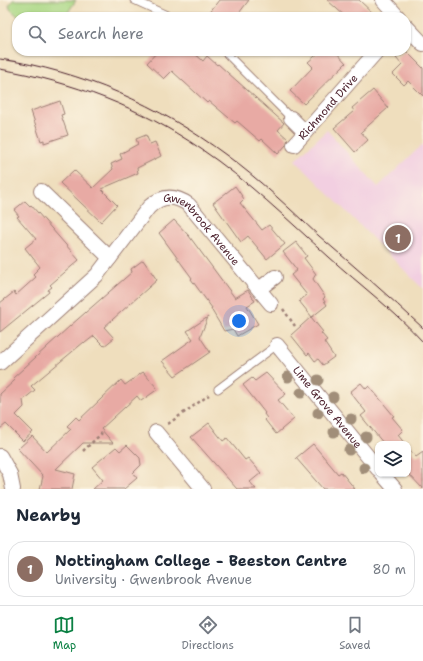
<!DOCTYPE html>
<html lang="en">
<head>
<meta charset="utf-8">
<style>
	:root { --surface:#fff; --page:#f2f2f3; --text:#1f2937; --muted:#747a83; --line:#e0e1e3; --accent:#0b8043 }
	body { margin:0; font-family:"Shantell Sans",sans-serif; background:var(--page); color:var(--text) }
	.controls { position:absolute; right:12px; bottom:12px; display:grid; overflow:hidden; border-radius:8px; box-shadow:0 1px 3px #0004 }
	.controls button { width:36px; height:36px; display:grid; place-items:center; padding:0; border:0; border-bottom:1px solid var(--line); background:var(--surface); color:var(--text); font:20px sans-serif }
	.you { position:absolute; left:239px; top:321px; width:14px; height:14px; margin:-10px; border:3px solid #fff; border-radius:50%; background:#1a73e8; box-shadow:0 0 0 6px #1a73e833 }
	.badge { display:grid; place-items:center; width:26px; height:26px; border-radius:50%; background:var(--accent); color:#fff; font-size:13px; font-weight:700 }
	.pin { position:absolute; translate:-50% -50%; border:2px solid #fff; box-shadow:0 1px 4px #0006 }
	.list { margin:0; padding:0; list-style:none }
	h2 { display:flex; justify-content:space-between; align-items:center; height:52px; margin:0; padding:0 16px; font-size:17px }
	h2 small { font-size:13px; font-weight:400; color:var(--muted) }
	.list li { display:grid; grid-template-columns:26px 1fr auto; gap:12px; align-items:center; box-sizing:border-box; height:56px; margin:0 8px 8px; padding:0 8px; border:1px solid var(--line); border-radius:16px }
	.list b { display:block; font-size:15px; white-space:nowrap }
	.list p { margin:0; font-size:13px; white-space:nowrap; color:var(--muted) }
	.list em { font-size:13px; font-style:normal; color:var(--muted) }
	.icon { flex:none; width:22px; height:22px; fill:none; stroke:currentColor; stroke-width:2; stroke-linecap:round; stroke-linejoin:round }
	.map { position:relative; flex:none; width:423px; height:489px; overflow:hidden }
	.search { position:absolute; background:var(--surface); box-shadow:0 1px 3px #0004; left:12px; right:12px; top:12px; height:44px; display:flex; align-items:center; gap:10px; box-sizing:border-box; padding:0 14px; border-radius:16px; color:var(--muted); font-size:15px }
	.sheet { height:116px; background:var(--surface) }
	nav { display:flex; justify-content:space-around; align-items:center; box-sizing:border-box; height:56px; border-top:1px solid var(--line); background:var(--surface); font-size:11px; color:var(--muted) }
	nav a { display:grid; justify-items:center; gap:2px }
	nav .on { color:var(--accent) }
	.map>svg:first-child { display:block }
	.built { fill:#f2cfe1 }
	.green { fill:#aad885; stroke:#7a7c58 }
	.building { fill:#e8aaa4 }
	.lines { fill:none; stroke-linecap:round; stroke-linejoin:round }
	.lane-casing { stroke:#9c7e74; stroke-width:9 }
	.street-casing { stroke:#9c7e74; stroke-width:16 }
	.path { stroke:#9c7e74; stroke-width:2.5; stroke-dasharray:3 3; stroke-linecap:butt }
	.lane { stroke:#fff; stroke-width:7 }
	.street { stroke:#fff; stroke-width:14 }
	.tram { stroke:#4a1f2b; stroke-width:1 }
	.tree { fill:#a18e79 }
	.labels { text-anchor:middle; stroke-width:3; stroke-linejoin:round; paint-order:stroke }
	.street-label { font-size:11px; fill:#4a1f2b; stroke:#fcf5e5 }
</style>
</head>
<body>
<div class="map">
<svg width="423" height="489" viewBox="0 0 423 489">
	<rect width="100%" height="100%" fill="#fcf5e5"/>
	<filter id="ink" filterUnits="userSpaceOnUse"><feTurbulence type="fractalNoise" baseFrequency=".025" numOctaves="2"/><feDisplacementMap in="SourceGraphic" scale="8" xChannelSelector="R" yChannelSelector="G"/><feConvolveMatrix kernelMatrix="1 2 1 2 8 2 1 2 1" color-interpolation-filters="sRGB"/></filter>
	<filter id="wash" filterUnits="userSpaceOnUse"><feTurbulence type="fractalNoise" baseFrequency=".012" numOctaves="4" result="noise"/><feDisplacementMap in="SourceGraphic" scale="16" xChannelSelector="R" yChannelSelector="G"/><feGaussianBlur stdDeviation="0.9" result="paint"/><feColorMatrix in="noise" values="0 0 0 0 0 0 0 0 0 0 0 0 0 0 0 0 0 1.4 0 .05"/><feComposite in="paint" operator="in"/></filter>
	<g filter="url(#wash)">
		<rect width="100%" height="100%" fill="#efdebd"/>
		<path class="built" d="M327,130L378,187L423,144V289L295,160Z"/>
		<path class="green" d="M13,0H76L65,17H19L10,9L9,5Z"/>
		<g id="blocks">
			<path class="building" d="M219,0H249L236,17H206Z
				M327,0H359L377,17H346Z
				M158,51H192L203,61L207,56L217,65L218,64L284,123L278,130L288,139L286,145L278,154L262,139L260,141L237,121L235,123L209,101L207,103L172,71L164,79L147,63Z
				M321,51H335L346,63L304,104L290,91L313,67L308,62Z
				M404,51H406L423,68V96L408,81L404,85L393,74L402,65L396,58Z
				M373,90L388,108L361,132L368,140L355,152L334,128L354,111L352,108Z
				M60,101L64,114L61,115L68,135L44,143V140L41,141L31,111Z
				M146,135L150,144L155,142L161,156L137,168L138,173L101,189L117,205L101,222L60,183L74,170L93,188L113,169L111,164L122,159L120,154L138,144L136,139Z
				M235,186L244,199L240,203L262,230L269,225L285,244L267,259L248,236L241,242L213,203Z
				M25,201L30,206L31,205L79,260L50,285L52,287L48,290L49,292L0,332V303L14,292L16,295L36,277L33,274L40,267L25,248L36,239L17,217L19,216L14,210Z
				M174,220L189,236L235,298L248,290L255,301L247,306L258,324L237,336L233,329L224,331L211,309L212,308L191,279L192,278L159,233Z
				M296,242L307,256L304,258L316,274L313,279L325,297L323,299L327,305L312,317L299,301L307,295L291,275L297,270L283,252Z
				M143,260L157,280L104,327L114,338L104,346L94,336L85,343L84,342L31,386L35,390L23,400L24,407L16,415L33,432L23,441L6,424L0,429V394L15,380L13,378L70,326L132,272L131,269Z
				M208,317L200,337L210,352L175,376L162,361L193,339L187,331Z
				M311,317L323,332L321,333L327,340L324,342L334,357L323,365L318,359L315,361L309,353L307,355L291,335Z
				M143,372L158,389L141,401L137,396L101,429L113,443H83L56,469L75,474L72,489H40L43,476L18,449L32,436L47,452L71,429L67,426L76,417L79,420L121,380L125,385Z
				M266,373L286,394L278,400L294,419L276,434L265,420L267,418L264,414L265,413L243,385L252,378L255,381Z
				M361,383L366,389L369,386L394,416L392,417L403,430L398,435L405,444H384L361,416L366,412L350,392Z
				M209,423L223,441L227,438L245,460L248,458L261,473L250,482L256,489H237L191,437Z
				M313,444L338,474L341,472L355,489H323L296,458Z
				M127,445L140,458L141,465L133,473L137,478L124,489H93L103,480L92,467L116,447L120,451Z
				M408,448L416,457L423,452V489L408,473Z"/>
		</g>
	</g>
	<g filter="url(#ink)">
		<use href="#blocks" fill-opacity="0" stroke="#9c7e74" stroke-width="1"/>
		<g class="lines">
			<g class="lane-casing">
				<path id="lane" d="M134,0L171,17
					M224,51L291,118
					M218,389L277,345"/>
			</g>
			<g class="street-casing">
				<g id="street">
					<path d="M383,0L398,17"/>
					<path d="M406,26L423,44"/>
					<path d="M291,118L305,132"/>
					<path id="s1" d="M294,145L377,51"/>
					<path d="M41,191L110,258"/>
					<path d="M259,289L275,277"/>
					<path id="s2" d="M277,345L378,469"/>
					<path id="s3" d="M0,363L97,275L149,207C162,195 175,195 189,205L271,304"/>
					<path d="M156,432L203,489"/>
					<path d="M0,456L10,474L13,489"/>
					<path d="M382,474L395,489"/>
				</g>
			</g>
			<path class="path" d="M197,55L200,51
				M283,309L295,326
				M168,424L209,395
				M83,451L102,433"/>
			<use href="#lane" class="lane"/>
			<use href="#street" class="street"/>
			<path class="tram" d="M0,59C82,71 159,105 226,155C259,179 289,208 319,236C354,266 389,296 423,328
				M0,69C73,82 140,107 201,149C247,180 288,220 329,257C360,285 395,311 423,342"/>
		</g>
		<g class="tree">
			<circle cx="288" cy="377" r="5.5"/>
			<circle cx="318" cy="380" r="5.5"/>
			<circle cx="301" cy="393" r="5.5"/>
			<circle cx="333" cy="397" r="5.5"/>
			<circle cx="318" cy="413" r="5.5"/>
			<circle cx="351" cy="419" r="5.5"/>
			<circle cx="334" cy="432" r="5.5"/>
			<circle cx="366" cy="437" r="5.5"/>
			<circle cx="349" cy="450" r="5.5"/>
			<circle cx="364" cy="468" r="5.5"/>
		</g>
	</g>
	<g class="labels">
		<g class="street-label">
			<text dy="4" stroke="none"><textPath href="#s1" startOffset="51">Richmond Drive</textPath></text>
			<text dy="4" stroke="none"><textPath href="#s3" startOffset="285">Gwenbrook Avenue</textPath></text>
			<text dy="4" stroke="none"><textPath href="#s2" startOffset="80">Lime Grove Avenue</textPath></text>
		</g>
	</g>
</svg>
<div class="controls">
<button><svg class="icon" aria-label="layers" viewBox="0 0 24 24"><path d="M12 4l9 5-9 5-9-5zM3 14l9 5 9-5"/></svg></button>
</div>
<div class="you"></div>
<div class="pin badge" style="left:398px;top:238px;background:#8d6e63">1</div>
<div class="search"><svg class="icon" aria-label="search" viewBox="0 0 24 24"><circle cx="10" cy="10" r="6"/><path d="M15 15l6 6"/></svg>Search here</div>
</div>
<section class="sheet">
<h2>Nearby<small></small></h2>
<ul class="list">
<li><span class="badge" style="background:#8d6e63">1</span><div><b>Nottingham College - Beeston Centre</b><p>University · Gwenbrook Avenue</p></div><em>80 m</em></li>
</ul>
</section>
<nav>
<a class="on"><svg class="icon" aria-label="map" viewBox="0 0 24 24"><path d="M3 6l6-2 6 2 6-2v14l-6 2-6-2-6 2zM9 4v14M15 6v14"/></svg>Map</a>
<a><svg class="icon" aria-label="directions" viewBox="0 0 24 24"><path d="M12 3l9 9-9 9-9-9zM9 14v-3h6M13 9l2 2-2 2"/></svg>Directions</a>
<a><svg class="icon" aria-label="saved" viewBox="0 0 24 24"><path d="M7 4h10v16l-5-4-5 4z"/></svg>Saved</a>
</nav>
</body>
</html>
